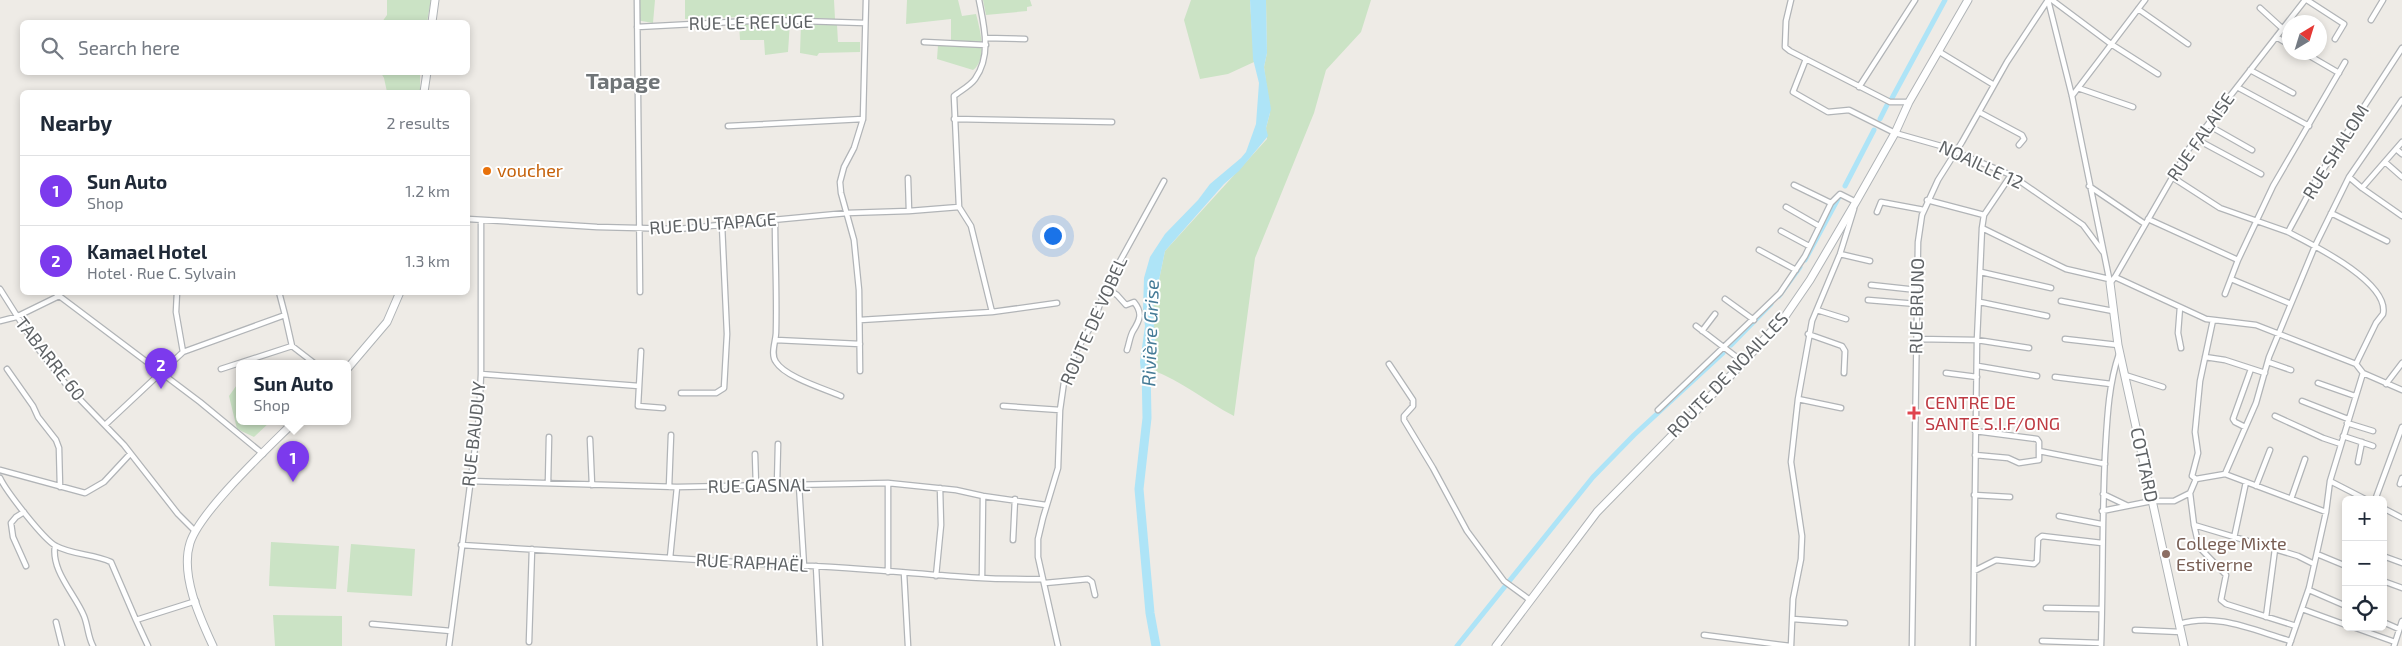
<!DOCTYPE html>
<html lang="en">
<head>
<meta charset="utf-8">
<style>
	:root { --surface:#fff; --page:#f2f2f3; --text:#1f2937; --muted:#747a83; --line:#e0e1e3; --accent:#7c3aed }
	body { margin:0; font-family:"Exo 2",sans-serif; background:var(--page); color:var(--text) }
	.controls { position:absolute; right:15px; bottom:15px; display:grid; overflow:hidden; border-radius:8px; box-shadow:0 2px 8px #0003 }
	.controls button { width:45px; height:45px; display:grid; place-items:center; padding:0; border:0; border-bottom:1px solid var(--line); background:var(--surface); color:var(--text); font:25px sans-serif }
	.compass { position:absolute; left:2282px; top:15px; width:45px; height:45px; border-radius:50%; background:var(--surface); box-shadow:0 2px 8px #0003; rotate:38deg }
	.you { position:absolute; left:1052px; top:235px; width:18px; height:18px; margin:-12px; border:4px solid #fff; border-radius:50%; background:#1a73e8; box-shadow:0 0 0 8px #1a73e833 }
	.badge { display:grid; place-items:center; width:32px; height:32px; border-radius:50%; background:var(--accent); color:#fff; font-size:16px; font-weight:700 }
	.pin { position:absolute; translate:-50% -41px; filter:drop-shadow(0 1px 2px #0008) }
	.pin::after { content:''; position:absolute; top:26px; width:18px; height:15px; background:inherit; clip-path:polygon(0 0,100% 0,50% 100%) }
	.popup { position:absolute; left:236px; top:360px; width:115px; height:65px; box-sizing:border-box; display:grid; place-content:center; border-radius:8px; background:var(--surface); filter:drop-shadow(0 1px 4px #0005); font-size:16px; white-space:nowrap; color:var(--muted) }
	.popup b { font-size:19px; color:var(--text) }
	.popup::after { content:''; position:absolute; left:50%; top:100%; margin-left:-10px; border:10px solid transparent; border-top-color:var(--surface) }
	.list { margin:0; padding:0; list-style:none }
	h2 { display:flex; justify-content:space-between; align-items:center; height:65px; margin:0; padding:0 20px; font-size:21px }
	h2 small { font-size:16px; font-weight:400; color:var(--muted) }
	.list li { display:grid; grid-template-columns:32px 1fr auto; gap:15px; align-items:center; box-sizing:border-box; height:70px; padding:0 20px; border-top:1px solid var(--line) }
	.list b { display:block; font-size:19px; white-space:nowrap }
	.list p { margin:0; font-size:16px; white-space:nowrap; color:var(--muted) }
	.list em { font-size:16px; font-style:normal; color:var(--muted) }
	.icon { flex:none; width:28px; height:28px; fill:none; stroke:currentColor; stroke-width:2; stroke-linecap:round; stroke-linejoin:round }
	.map { position:relative; flex:none; width:2402px; height:646px; overflow:hidden }
	.search { position:absolute; background:var(--surface); box-shadow:0 2px 8px #0003; left:20px; top:20px; width:450px; height:55px; display:flex; align-items:center; gap:12px; box-sizing:border-box; padding:0 18px; border-radius:8px; color:var(--muted); font-size:19px }
	.panel { position:absolute; background:var(--surface); box-shadow:0 2px 8px #0003; left:20px; top:90px; width:450px; height:205px; border-radius:8px }
	.map>svg:first-child { display:block }
	.green { fill:#cbe3c5 }
	.water { fill:#aee4f7 }
	.lines { fill:none; stroke-linecap:round; stroke-linejoin:round }
	.canal { stroke:#aee4f7; stroke-width:5 }
	.river { stroke:#aee4f7; stroke-width:9 }
	.street-casing { stroke:#b1b4b7; stroke-width:7 }
	.secondary-casing { stroke:#b0b4b7; stroke-width:9 }
	.street { stroke:#fff; stroke-width:4.5 }
	.secondary { stroke:#fff; stroke-width:7 }
	.food-dot { fill:#e8710a; stroke:#fff; stroke-width:2 }
	.health-dot { fill:#e0444e; stroke:#fff; stroke-width:2 }
	.education-dot { fill:#8d6e63; stroke:#fff; stroke-width:2 }
	.labels { text-anchor:middle; stroke-width:4; stroke-linejoin:round; paint-order:stroke }
	.street-label { font-size:18px; fill:#5e6265; stroke:#fff }
	.food-label { font-size:18px; fill:#c56008; stroke:#fff; text-anchor:start }
	.health-label { font-size:18px; fill:#be3a42; stroke:#fff; text-anchor:start }
	.education-label { font-size:18px; fill:#785e54; stroke:#fff; text-anchor:start }
	.water-label { font-size:19px; font-style:italic; fill:#457b97; stroke:#fff }
	.district-label { font-size:22px; font-weight:bold; fill:#6f7477; stroke:#fff }
</style>
</head>
<body>
<div class="map">
<svg width="2402" height="646" viewBox="0 0 2402 646">
	<rect width="100%" height="100%" fill="#eeebe6"/>
	<path class="green" d="M387,0H431L427,22H382L387,15Z
		M635,0H655L653,23L636,20Z
		M685,0H834L835,19L771,16L685,19Z
		M907,0H958L962,16L976,14C980,29 988,59 973,70L937,59L938,45L951,43V19L906,24Z
		M983,0H1030L1032,6L1027,7V11L986,15Z
		M1191,0H1250L1254,62L1228,74L1200,79L1184,20Z
		M1266,0H1371L1361,32L1326,70L1314,113L1255,258L1234,416C1205,401 1182,381 1152,370L1155,342L1153,309L1165,251L1267,139L1266,128L1270,113L1264,67L1267,53Z
		M790,22L788,52L765,55L764,40H740L739,23Z
		M801,23L837,25L838,42H860V52L819,53L817,56L800,53Z
		M381,73H420V92H387L384,78Z
		M239,382V421H271L254,437L237,429L229,396Z
		M271,542L339,546L336,589L269,586Z
		M351,544L415,549L412,596L347,592Z
		M273,615L342,616V646H275Z"/>
	<path class="water" d="M1250,0H1266V2L1267,53L1264,67L1271,109L1266,128L1268,136L1239,171L1224,184L1165,251L1153,309L1155,342L1152,370L1145,379L1141,371L1140,362L1145,326L1143,310L1144,278L1150,257L1165,234L1198,200L1210,184L1241,158L1246,152L1256,124L1259,83L1253,59Z"/>
	<g class="lines">
		<path class="canal" d="M1891,100L1945,0
			M1880,119L1887,105
			M1845,186L1874,130
			M1805,260L1839,197
			M1779,296L1800,267
			M1731,345L1771,304
			M1457,646L1593,477L1634,435L1723,353"/>
		<path class="river" d="M1146,366L1147,418L1139,489L1150,613L1156,646"/>
		<g class="street-casing">
			<path id="street" d="M637,0L640,292
				M979,0C984,26 992,55 975,79C970,86 960,91 954,96L959,207L971,226L992,312
				M1791,0L1786,21L1785,47L1790,51L1890,102H1909
				M2048,0L2072,96L2110,283
				M2052,0L2111,44L2158,74
				M2307,0L2344,24L2335,39
				M2260,8L2283,29
				M2138,9L2188,44
				M2371,20L2383,0
				M637,27L771,20L865,23
				M2276,37L2290,45
				M985,38L1025,39
				M924,42L986,45
				M1938,51L1994,85
				M2303,52L2339,73
				M1806,59L1793,92L1828,112L1849,110L1895,133L1941,146L2011,175L2083,225L2103,252
				M2250,70L2293,93
				M1859,87L1915,0
				M2237,87L2309,126
				M2078,88L2133,107
				M2072,96L2145,0
				M1979,112L2022,135L2024,139L2019,145
				M954,119L1112,122
				M2208,125L2252,150
				M728,126L863,119
				M2196,139L2261,174
				M2396,149L2402,154
				M2385,162L2402,177
				M2172,177L2220,208L2288,232
				M2349,177L2362,188L2402,142
				M908,178L909,211
				M1794,185L1831,203L1840,194L1856,202
				M2089,186L2145,224
				M2362,188L2402,216
				M1927,200L1984,215
				M1786,207L1819,226
				M1877,212L1881,202L1924,210
				M2331,213L2387,241
				M468,219L597,227L678,229L847,213L909,211L959,207
				M775,219C775,257 777,294 776,332C776,341 770,354 776,362C785,377 825,389 841,396
				M2148,219L2238,260L2225,294
				M1982,228L2066,269L2109,279
				M1781,231L1809,246
				M1759,250L1796,270
				M1840,254L1870,261
				M2238,260L2273,186L2345,62
				M1981,272L2051,288
				M2115,277L2206,319L2256,325L2356,364L2363,373L2402,390
				M2231,279L2291,304
				M2110,283L2115,277L2188,150L2305,0
				M1871,285L1917,290
				M1106,288L1117,295L1126,305L1134,302C1143,313 1140,320 1133,331C1130,336 1129,344 1127,350
				M0,289L36,346L69,388L124,445L178,514L195,531
				M54,292L200,402L263,454
				M177,292L176,312L183,352
				M279,292L285,315
				M1725,299L1754,320
				M1868,300L1917,304
				M2061,301L2113,311
				M1980,302L2047,316
				M2180,307L2178,333L2181,348
				M1817,310L1846,319
				M860,320L992,312L1057,303
				M2213,320L2200,381L2195,432L2198,453L2192,476L2196,479L2225,474
				M0,321L16,317L59,296
				M1696,326L1743,362
				M1702,331L1715,314
				M1808,334L1842,346L1845,351L1844,373
				M1917,339L1977,340L2029,348
				M2065,339L2118,345
				M776,340L860,344
				M641,351L638,406L663,408
				M2205,357L2225,360L2265,373
				M2268,362L2291,370
				M1389,364L1413,400V406L1404,416V420L1433,468L1467,531L1504,581L1530,600
				M2356,364L2376,323L2383,314C2390,282 2311,244 2288,232L2315,182L2402,48
				M1978,366L2037,376
				M7,369L33,406L38,417L56,440L59,448L60,487
				M221,369L292,346
				M860,371L859,290L854,240L841,193L840,182L844,167L854,148L863,119L866,0
				M1946,373L1977,377
				M481,374L639,386
				M2125,375L2163,387
				M2055,377L2111,384
				M2318,383L2355,396
				M2386,384L2402,363
				M681,393H716L724,388L727,334L722,225
				M1798,399L1841,408
				M2302,401L2348,419
				M1003,406L1060,410
				M1658,410L1780,293L1805,256L1831,203
				M2275,416L2323,438L2341,444
				M2347,423L2373,431
				M105,425L183,352L285,315L292,346L314,363
				M2245,427L2235,422L2233,419L2251,369
				M2343,436L2373,446
				M590,439L592,485
				M2039,451L2105,464
				M755,454L756,486
				M1975,455L2008,458L2019,463L2039,460V442L2037,439L1975,431
				M2358,462L2362,442
				M0,470L85,493L104,482L130,454
				M0,478C6,491 44,540 56,546C73,555 94,554 111,562L136,620L196,601
				M470,481L677,487L888,483L956,490L983,496L1046,505
				M2330,481L2367,500
				M548,483L549,437
				M2400,484L2402,478
				M777,485L778,444
				M799,485L804,566
				M2256,486L2270,450
				M669,487L671,435
				M2190,493L2194,525L2199,547L2226,575L2221,600L2226,604L2296,626
				M2103,494L2126,505
				M1974,495L2010,497
				M2291,499L2305,459
				M2375,500L2402,427
				M2383,508L2402,518
				M2102,511L2152,501H2174L2190,493L2196,479
				M24,512L16,517L11,523L13,537L26,566
				M2326,512L2225,474L2256,403L2269,357L2315,246L2349,177L2402,100
				M2059,516L2101,524
				M2194,525L2298,556L2314,564
				M2234,538L2246,482
				M1013,540L1015,499
				M461,545L782,565C869,566 956,581 1043,579
				M55,546C51,571 75,594 84,616C88,626 88,637 93,646
				M2317,554L2346,566
				M2383,556L2402,563
				M670,558L677,487
				M816,566L820,646
				M1974,571L1996,560L2034,564L2037,561L2038,539L2042,536L2102,543
				M888,572V483
				M904,573L908,646
				M936,576L941,525L940,488
				M982,578L983,496
				M2383,581L2402,588
				M1045,583L1088,579L1092,582L1095,595
				M2309,590L2346,606
				M2046,608L2101,609
				M2302,609L2346,625
				M2266,617L2275,549
				M1793,619L1845,623
				M136,620L148,646
				M56,622L62,646
				M2383,622L2399,629
				M372,624L451,631
				M2179,624C2217,612 2255,631 2291,641
				M2353,627L2395,642
				M2135,630L2181,632
				M1704,635L1790,646
				M2042,641L2101,643
				M529,642L532,549
				M449,646L479,417L481,374V221
				M1058,646L1038,557V539L1043,518L1058,468L1060,410L1064,382L1076,351L1093,323L1108,283L1164,181
				M1791,646L1793,599L1801,559L1802,536L1791,462L1798,399L1812,321L1840,254L1854,209
				M1912,646L1918,242L1922,215L1938,180L1962,142L2007,62L2048,0
				M1973,646L1977,340L1982,228L1984,215L2011,175
				M2101,646C2103,582 2102,519 2105,455C2107,422 2108,386 2119,354
				M2289,646L2309,588L2326,512L2330,481L2363,373
				M2394,646L2402,621"/>
		</g>
		<g class="secondary-casing">
			<path id="secondary" d="M432,22L435,0
				M424,92L427,72
				M2110,283L2118,345L2184,646
				M347,369L387,322L400,292
				M213,646C200,618 180,575 190,543C200,511 269,447 295,421
				M1496,646L1597,512L1740,366L1786,315L1810,280L1857,200L1895,133L1909,102L1968,0"/>
		</g>
		<use href="#street" class="street"/>
		<use href="#secondary" class="secondary"/>
	</g>
	<circle class="food-dot" cx="487" cy="171" r="5"/>
	<path class="health-dot" d="M1911.5 405.5h5v5h5v5h-5v5h-5v-5h-5v-5h5z"/>
	<circle class="education-dot" cx="2166" cy="554" r="5"/>
	<g class="labels">
		<g class="street-label">
			<text transform="translate(751 23) rotate(-1)" y="6">RUE LE REFUGE</text>
			<text transform="translate(2201 137) rotate(-55)" y="6">RUE FALAISE</text>
			<text transform="translate(2336 152) rotate(-58)" y="6">RUE SHALOM</text>
			<text transform="translate(1981 165) rotate(25)" y="6">NOAILLE 12</text>
			<text transform="translate(713 224) rotate(-4)" y="6">RUE DU TAPAGE</text>
			<text transform="translate(1917 306) rotate(-89)" y="6">RUE BRUNO</text>
			<text transform="translate(1094 321) rotate(-66)" y="6">ROUTE DE VOBEL</text>
			<text transform="translate(50 359) rotate(52)" y="6">TABARRE 60</text>
			<text transform="translate(1728 375) rotate(-46)" y="6">ROUTE DE NOAILLES</text>
			<text transform="translate(474 434) rotate(-84)" y="6">RUE BAUDUY</text>
			<text transform="translate(2144 465) rotate(78)" y="6">COTTARD</text>
			<text transform="translate(759 486) rotate(-1)" y="6">RUE GASNAL</text>
			<text transform="translate(752 563) rotate(3)" y="6">RUE RAPHAËL</text>
		</g>
		<g class="food-label">
			<text x="497" y="177">voucher</text>
		</g>
		<g class="health-label">
			<text x="1925" y="409">CENTRE DE<tspan x="1925" dy="21">SANTE S.I.F/ONG</tspan></text>
		</g>
		<g class="education-label">
			<text x="2176" y="550">College Mixte<tspan x="2176" dy="21">Estiverne</tspan></text>
		</g>
		<g class="water-label">
			<text transform="translate(1150 333) rotate(-88)" y="7">Rivière Grise</text>
		</g>
		<g class="district-label">
			<text x="623" y="89">Tapage</text>
		</g>
	</g>
</svg>
<div class="controls">
<button>+</button>
<button>−</button>
<button><svg class="icon" aria-label="locate" viewBox="0 0 24 24"><circle cx="12" cy="12" r="6"/><path d="M12 2v4M12 18v4M2 12h4M18 12h4"/></svg></button>
</div>
<svg class="compass" viewBox="-18 -18 36 36"><path d="M0-13l5 13h-10z" fill="#e53935"/><path d="M0 13l5-13h-10z" fill="#747a83"/></svg>
<div class="you"></div>
<div class="pin badge" style="left:293px;top:482px">1</div>
<div class="popup"><b>Sun Auto</b>Shop</div>
<div class="pin badge" style="left:161px;top:389px">2</div>
<div class="search"><svg class="icon" aria-label="search" viewBox="0 0 24 24"><circle cx="10" cy="10" r="6"/><path d="M15 15l6 6"/></svg>Search here</div>
<section class="panel">
<h2>Nearby<small>2 results</small></h2>
<ul class="list">
<li><span class="badge">1</span><div><b>Sun Auto</b><p>Shop</p></div><em>1.2 km</em></li>
<li><span class="badge">2</span><div><b>Kamael Hotel</b><p>Hotel · Rue C. Sylvain</p></div><em>1.3 km</em></li>
</ul>
</section>
</div>
</body>
</html>
